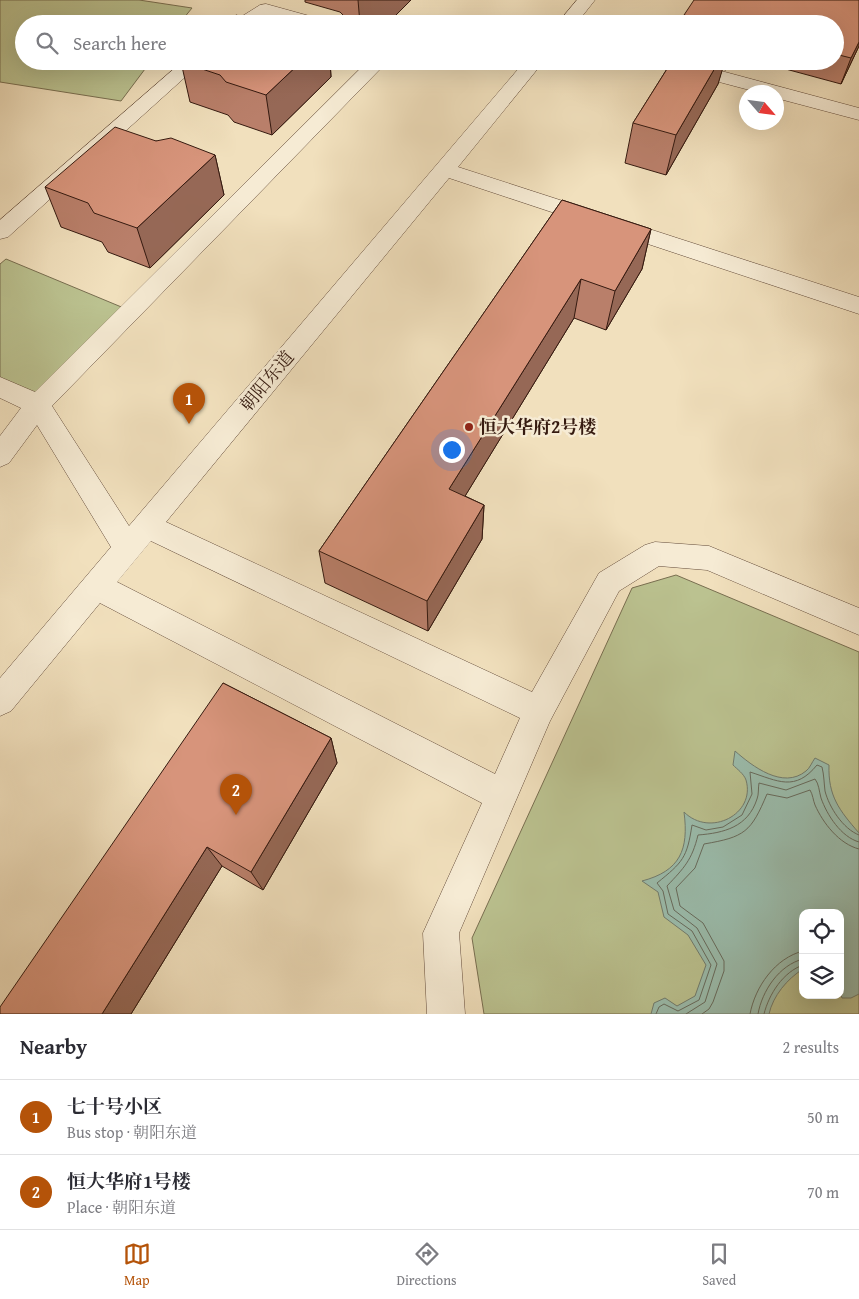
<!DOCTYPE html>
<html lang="en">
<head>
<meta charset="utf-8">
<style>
	:root { --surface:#fff; --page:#f7f7f7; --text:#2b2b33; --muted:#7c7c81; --line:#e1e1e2; --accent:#b45309 }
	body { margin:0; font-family:"Gentium Book Plus","Noto Serif SC",serif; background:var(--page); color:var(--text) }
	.controls { position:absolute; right:15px; bottom:15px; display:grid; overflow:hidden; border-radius:10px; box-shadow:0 5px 20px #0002 }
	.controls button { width:45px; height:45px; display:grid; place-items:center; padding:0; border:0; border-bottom:1px solid var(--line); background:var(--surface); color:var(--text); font:25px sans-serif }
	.compass { position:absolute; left:739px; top:85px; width:45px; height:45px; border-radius:50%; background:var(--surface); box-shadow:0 5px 20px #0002; rotate:118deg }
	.you { position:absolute; left:451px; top:449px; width:18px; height:18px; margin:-12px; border:4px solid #fff; border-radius:50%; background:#1a73e8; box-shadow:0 0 0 8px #1a73e833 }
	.badge { display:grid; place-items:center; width:32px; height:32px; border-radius:50%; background:var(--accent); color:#fff; font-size:16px; font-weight:700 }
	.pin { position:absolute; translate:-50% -41px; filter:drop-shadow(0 1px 2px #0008) }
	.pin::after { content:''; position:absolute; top:26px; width:18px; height:15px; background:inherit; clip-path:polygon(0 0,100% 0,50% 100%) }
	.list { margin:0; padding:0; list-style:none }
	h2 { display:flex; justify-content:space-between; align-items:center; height:65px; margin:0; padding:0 20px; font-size:21px }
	h2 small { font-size:16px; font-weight:400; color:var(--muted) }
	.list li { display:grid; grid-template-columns:32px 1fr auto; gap:15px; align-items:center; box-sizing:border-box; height:75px; padding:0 20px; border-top:1px solid var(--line) }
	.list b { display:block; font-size:19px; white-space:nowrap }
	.list p { margin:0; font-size:16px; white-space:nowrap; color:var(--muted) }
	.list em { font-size:16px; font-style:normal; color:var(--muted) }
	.icon { flex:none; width:28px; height:28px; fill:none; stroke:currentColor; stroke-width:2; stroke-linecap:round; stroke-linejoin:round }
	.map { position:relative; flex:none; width:859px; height:1014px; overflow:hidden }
	.search { position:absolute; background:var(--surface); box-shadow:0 5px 20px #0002; left:15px; right:15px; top:15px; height:55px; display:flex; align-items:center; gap:12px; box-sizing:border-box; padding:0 18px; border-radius:28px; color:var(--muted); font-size:19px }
	.sheet { height:215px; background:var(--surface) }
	nav { display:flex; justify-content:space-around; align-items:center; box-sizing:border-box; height:70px; border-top:1px solid var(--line); background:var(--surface); font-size:14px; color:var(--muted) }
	nav a { display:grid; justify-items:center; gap:2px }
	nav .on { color:var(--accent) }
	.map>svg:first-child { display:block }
	.green { fill:#bbc290; stroke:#786e50; fill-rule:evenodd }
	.water { fill:#9bbdad; stroke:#727c6e }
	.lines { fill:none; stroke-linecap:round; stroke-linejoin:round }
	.shore { stroke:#686c5e; stroke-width:1 }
	.minor-casing { stroke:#644c3b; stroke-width:1 }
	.minor { fill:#f6ebd4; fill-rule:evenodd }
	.wall { fill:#b97f6a; stroke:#351a10 }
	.shaded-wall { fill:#966856; stroke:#351a10 }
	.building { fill:#d7947b; stroke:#351a10 }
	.poi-dot { fill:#8f2418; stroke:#f6ebd4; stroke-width:2 }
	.labels { text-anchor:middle; stroke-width:5; stroke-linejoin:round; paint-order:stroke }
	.street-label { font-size:18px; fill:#351a10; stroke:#f6ebd4 }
	.poi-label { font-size:18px; font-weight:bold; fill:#351a10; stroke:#f6ebd4; text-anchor:start }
</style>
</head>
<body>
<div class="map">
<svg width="859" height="1014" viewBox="0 0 859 1014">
	<rect width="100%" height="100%" fill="#f1e0bd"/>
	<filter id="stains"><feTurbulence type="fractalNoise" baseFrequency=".004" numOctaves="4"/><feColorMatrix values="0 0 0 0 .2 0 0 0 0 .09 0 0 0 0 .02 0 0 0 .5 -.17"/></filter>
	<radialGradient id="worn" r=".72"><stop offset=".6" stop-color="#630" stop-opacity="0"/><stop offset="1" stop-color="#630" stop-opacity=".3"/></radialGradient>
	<path class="green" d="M0,0H139L192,8L179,24H24V61H151L121,101L0,82Z
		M6,259L131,311L44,399L0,379V264Z
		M676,575L859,652V1014H484L472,938L632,588ZM803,913H840V995H803Z"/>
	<path class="water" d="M735,751C752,766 783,790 806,771C810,768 812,762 815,758L829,765C828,796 839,810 859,833V994L851,998H842L840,992V913H803V969C787,979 773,996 769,1014H651L654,1003L665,998L677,1006L695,996L706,965L688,935L664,917L658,892L642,881C680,871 689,850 684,812C710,838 756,814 746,780C744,774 737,769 733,765Z"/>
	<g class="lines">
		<path class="shore" d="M656,1014L659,1007L664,1004L678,1011L699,1000L711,965L692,931L668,914L663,891L657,883C683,862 687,858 692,825L706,830L723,827L742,815L752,794L750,772C778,781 795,792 817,765L822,767C824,775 824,783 825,791C829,807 843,829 859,835
			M686,1014L705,1002L717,964L697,928L674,910L667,886C684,868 692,860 698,835C724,833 748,827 757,799C759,794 758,788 759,783L786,790L815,779C819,784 819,791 821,798C827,815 841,837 859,842
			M702,1014L709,1009L713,1002L724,971V961L703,923L680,906L676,888L695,868L704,844C745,837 751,832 767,794L787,798L810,790C813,795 813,800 815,805C823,823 839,844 859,849
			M750,1014C755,987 775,958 803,951
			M758,1014C762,991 779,965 803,959
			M764,1014C769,994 783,972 803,965"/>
		<g class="minor-casing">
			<path id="minor" d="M577,0H595L576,24H557Z
				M266,4L324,20L327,24H298L268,15L255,24H233L236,20L260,5Z
				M183,61H203L8,237L0,239V220Z
				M368,61H388L52,406L129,526L525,61H544L458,167L859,297V314L449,178L166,522L532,692L599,573L645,545L655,542L709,546L859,608V635L707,570L659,566L619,591L550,721L459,933L465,1014H427L423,933L482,803L100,603L11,711L0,716V678L111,547L37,425L9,463L0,467V436L21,408L0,398V377L35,392ZM151,541L520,718L495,774L117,582Z
				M653,61H684L859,108V120L776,98V92H757L655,65Z"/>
		</g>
		<use href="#minor" class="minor"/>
	</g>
	<path class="wall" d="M305,0H411L387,24H352L340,12L305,2Z
		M859,0V46L841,84L756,61H835V24H682L684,15Z
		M182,61H330L331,77L272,135L234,122L228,115L190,102L181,62Z
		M672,61H731L726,70L722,69L718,84L666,175L625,163L633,123Z
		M156,141L215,155L224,195L150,268L108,252L102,242L61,227L45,187Z
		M562,200L651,229L642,269L606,330L574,318L465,496L484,505L482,539L428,631L325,583L319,551Z
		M223,683L331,738L337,763L263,890L222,866L131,1014Z"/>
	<path class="shaded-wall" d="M358,0H411L387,24H360Z
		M859,42V46L841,84L851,58Z
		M302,61H330L331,77L272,135L266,95Z
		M719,61H725L718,84L666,175L676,135Z
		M729,61H731L726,70Z
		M215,155L224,195L150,268L137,228Z
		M651,229L642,269L606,330L615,291Z
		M581,279L574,318L448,524L449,489Z
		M484,505L482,539L428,631L427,601Z
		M331,738L337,763L263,890L251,872Z
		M207,847L222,866L131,1014H102Z"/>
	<path class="building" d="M694,0H859V42L851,58L835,54V24H701L704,20L684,15Z
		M236,15L266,24H226Z
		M182,61H302L266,95L226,82L220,75L181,62Z
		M672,61H719L676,135L633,123Z
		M115,127L156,141L171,138L215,155L137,228L94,213L88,203L45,187Z
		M562,200L651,229L615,291L581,279L449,489L484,505L427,601L319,551Z
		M223,683L331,738L251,872L207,847L102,1014H0V1007Z"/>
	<circle class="poi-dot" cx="469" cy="427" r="5"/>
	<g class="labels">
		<g class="street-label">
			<text transform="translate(267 381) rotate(-50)" y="6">朝阳东道</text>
		</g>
		<g class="poi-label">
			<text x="479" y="433">恒大华府2号楼</text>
		</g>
	</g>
	<rect width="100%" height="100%" filter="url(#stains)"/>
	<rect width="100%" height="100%" fill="url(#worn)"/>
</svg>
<div class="controls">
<button><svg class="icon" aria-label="locate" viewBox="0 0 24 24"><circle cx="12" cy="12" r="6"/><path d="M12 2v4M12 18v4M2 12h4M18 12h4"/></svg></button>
<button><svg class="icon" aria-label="layers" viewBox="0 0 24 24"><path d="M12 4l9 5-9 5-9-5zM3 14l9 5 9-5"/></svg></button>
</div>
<svg class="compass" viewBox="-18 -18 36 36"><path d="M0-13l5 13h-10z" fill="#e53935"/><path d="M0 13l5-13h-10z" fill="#7c7c81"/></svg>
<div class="you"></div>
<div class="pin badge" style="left:189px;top:424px">1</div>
<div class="pin badge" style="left:236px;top:815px">2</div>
<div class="search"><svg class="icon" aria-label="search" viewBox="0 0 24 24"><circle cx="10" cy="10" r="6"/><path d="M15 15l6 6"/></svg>Search here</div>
</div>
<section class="sheet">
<h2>Nearby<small>2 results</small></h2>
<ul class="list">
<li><span class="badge">1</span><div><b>七十号小区</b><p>Bus stop · 朝阳东道</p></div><em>50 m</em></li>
<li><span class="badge">2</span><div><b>恒大华府1号楼</b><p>Place · 朝阳东道</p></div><em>70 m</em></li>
</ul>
</section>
<nav>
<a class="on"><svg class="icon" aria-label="map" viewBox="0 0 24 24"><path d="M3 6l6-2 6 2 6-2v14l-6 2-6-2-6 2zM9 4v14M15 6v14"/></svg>Map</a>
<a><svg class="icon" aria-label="directions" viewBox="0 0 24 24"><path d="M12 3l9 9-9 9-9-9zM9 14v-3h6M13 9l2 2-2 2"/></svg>Directions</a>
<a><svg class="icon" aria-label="saved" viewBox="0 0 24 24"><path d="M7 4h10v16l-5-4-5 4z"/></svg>Saved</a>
</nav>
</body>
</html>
